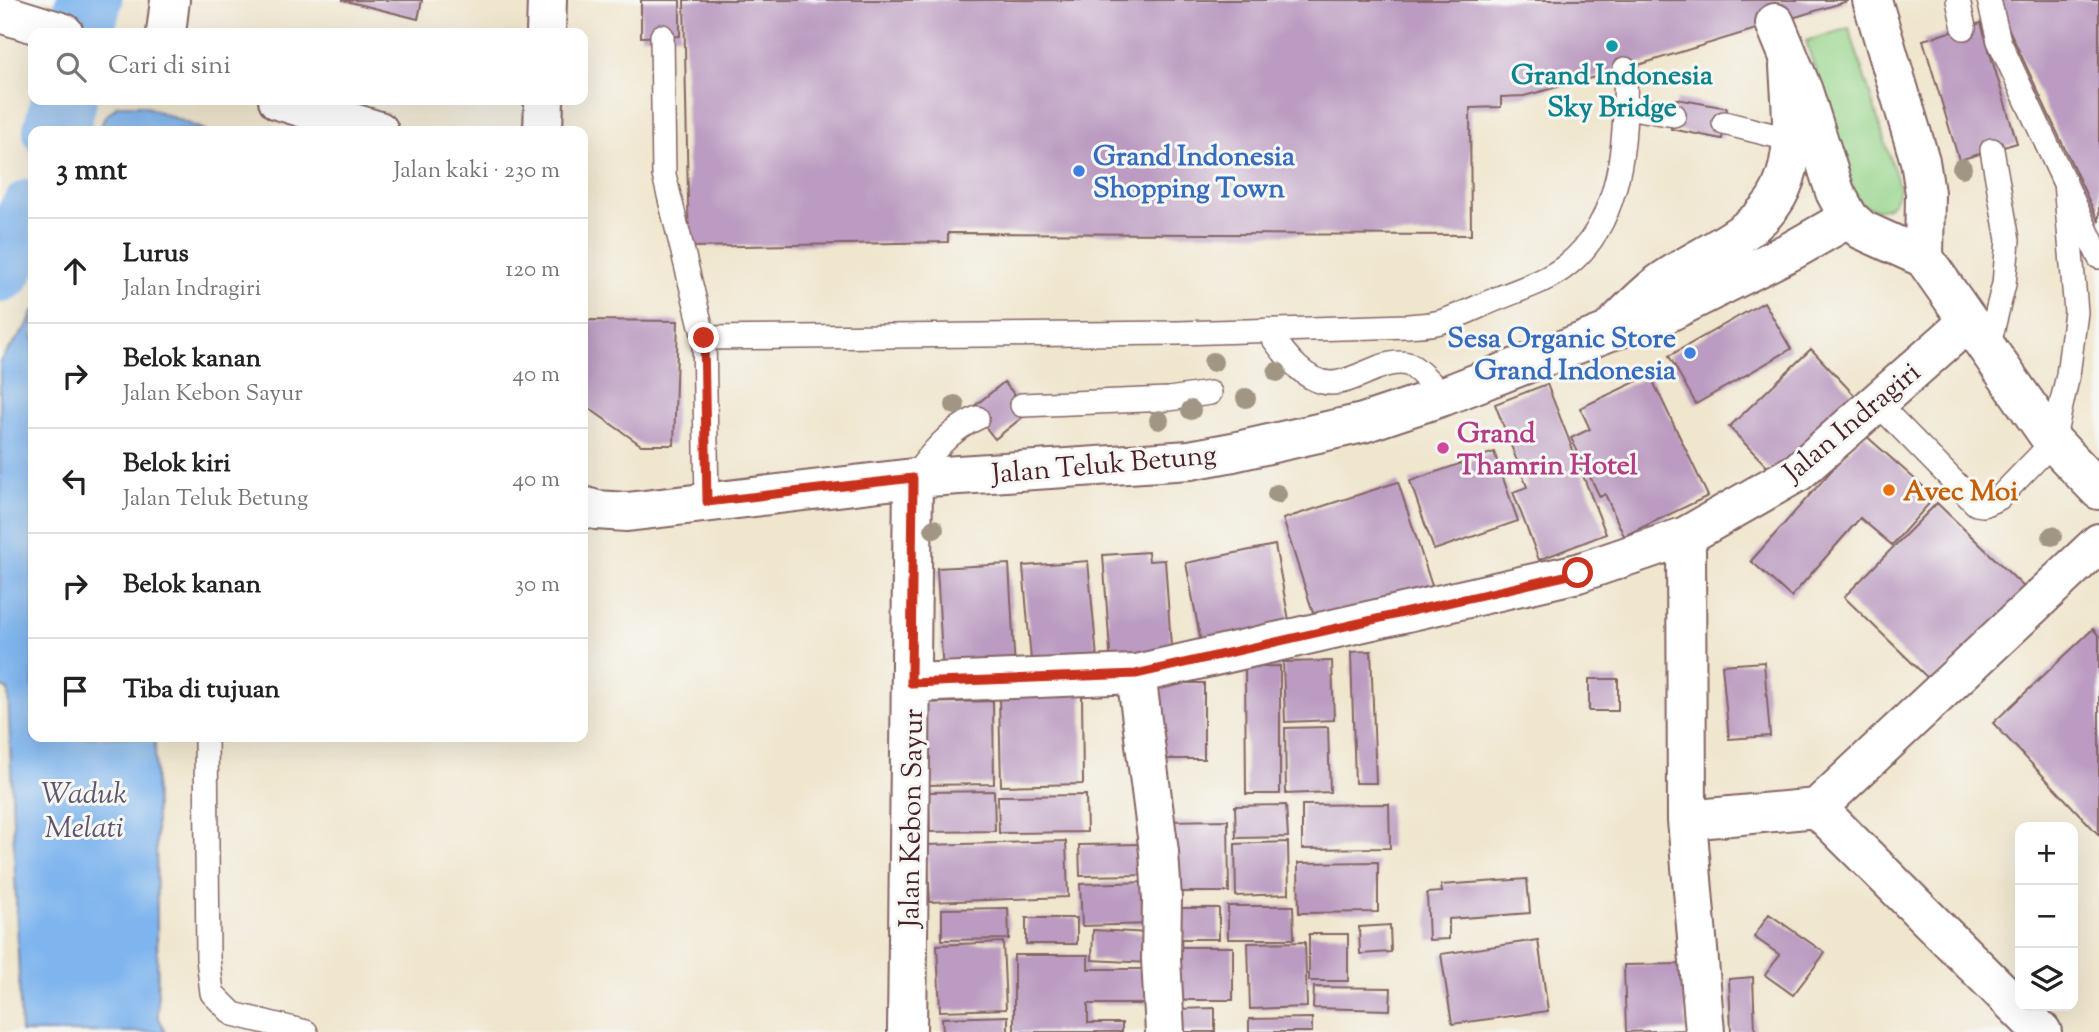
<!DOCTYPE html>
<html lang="id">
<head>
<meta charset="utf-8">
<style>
	:root { --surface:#fff; --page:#f2f2f2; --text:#222; --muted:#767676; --line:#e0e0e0 }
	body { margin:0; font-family:"Sorts Mill Goudy",serif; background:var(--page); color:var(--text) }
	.controls { position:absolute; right:21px; bottom:21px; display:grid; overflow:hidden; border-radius:14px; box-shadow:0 7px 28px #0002 }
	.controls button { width:63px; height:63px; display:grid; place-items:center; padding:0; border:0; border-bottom:2px solid var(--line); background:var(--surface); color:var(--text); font:35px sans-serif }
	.stop { position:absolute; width:21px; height:21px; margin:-16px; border:5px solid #c8321e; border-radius:50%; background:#fff }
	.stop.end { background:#c8321e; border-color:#fff; box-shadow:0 2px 7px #0008 }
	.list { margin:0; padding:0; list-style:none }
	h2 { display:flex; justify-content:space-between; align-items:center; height:91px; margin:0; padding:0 28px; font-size:30px }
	h2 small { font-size:23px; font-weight:400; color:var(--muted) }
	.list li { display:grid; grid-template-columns:46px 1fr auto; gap:21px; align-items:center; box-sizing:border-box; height:105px; padding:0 28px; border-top:2px solid var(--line) }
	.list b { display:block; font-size:26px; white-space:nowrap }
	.list p { margin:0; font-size:23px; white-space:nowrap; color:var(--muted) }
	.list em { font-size:23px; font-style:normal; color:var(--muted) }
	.icon { flex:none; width:38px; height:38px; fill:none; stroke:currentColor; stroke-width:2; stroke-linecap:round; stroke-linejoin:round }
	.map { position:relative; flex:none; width:2099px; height:1032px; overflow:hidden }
	.search { position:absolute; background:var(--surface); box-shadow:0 7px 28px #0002; left:28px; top:28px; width:560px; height:77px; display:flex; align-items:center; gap:18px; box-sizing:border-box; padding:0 24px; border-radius:14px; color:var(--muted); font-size:26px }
	.panel { position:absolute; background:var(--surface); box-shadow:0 7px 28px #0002; left:28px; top:126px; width:560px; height:616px; border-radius:14px }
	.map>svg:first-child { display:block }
	.green { fill:#95d489; stroke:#707a5a; stroke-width:2 }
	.water { fill:#7fb5ee; stroke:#646a8c; stroke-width:2 }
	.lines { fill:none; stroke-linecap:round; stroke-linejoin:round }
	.river { stroke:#7fb5ee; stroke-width:66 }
	.building { fill:#bb9bc1 }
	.service-casing { stroke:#846564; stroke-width:26 }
	.minor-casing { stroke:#846564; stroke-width:42 }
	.tertiary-casing { stroke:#846564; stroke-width:42 }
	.service { stroke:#fff; stroke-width:23 }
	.minor { stroke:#fff; stroke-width:38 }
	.tertiary { stroke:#fff; stroke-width:38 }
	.tree { fill:#a19684 }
	.route { stroke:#c8321e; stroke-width:9 }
	.culture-dot { fill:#0f9aa8; stroke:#f6f6f2; stroke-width:2.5 }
	.shop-dot { fill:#3f7fe0; stroke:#f6f6f2; stroke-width:2.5 }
	.hotel-dot { fill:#d1479c; stroke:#f6f6f2; stroke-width:2.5 }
	.food-dot { fill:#e8710a; stroke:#f6f6f2; stroke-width:2.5 }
	.labels { text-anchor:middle; stroke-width:6; stroke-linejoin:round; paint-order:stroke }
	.culture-label { font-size:28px; font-weight:bold; fill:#0d838f; stroke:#f6f6f2 }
	.shop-label { font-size:28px; font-weight:bold; fill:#366cbe; stroke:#f6f6f2; text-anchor:start }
	.street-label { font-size:28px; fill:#4a1f2b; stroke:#f6f6f2 }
	.hotel-label { font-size:28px; font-weight:bold; fill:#b23c85; stroke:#f6f6f2; text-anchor:start }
	.food-label { font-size:28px; font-weight:bold; fill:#c56008; stroke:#f6f6f2; text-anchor:start }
	.water-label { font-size:30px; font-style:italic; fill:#5d546f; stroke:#f6f6f2 }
</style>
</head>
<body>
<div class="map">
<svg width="2099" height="1032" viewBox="0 0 2099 1032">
	<rect width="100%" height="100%" fill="#f6f6f2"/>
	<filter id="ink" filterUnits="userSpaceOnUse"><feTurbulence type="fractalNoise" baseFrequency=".0143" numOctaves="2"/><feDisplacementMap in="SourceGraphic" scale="14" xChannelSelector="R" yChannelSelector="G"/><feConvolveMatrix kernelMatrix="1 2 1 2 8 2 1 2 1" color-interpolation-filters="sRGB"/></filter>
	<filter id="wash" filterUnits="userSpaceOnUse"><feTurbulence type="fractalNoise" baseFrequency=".00686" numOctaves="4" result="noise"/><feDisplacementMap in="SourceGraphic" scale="28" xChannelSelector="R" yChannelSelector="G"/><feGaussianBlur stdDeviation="1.57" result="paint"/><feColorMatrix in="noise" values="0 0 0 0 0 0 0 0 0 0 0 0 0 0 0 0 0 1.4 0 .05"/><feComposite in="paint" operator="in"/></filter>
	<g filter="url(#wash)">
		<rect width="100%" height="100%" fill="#f0e6ce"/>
		<path class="green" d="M1849,28L1899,186C1897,212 1873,216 1856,199L1806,41Z"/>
		<path class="water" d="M118,105H142L207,131H99L104,118Z
			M33,310V737H155L158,1016L165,1032H21L8,690L0,686V361L27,326Z"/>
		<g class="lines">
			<path class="river" d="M81,33L89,0
				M56,131L64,100
				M0,269L33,211"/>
		</g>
		<g id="blocks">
			<path class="building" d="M342,0H422L418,19Z
				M641,0H680V36L641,37Z
				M684,0H1848V1L1625,69L1524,96L1501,97V107L1470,108L1471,235L948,233V242L689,247Z
				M1999,0H2099V222L1998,6Z
				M1981,23L2017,143L1959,160L1923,40Z
				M1677,99L1727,108L1722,139L1671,129Z
				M1764,302L1791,349L1696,404L1669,356Z
				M583,320L678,321L674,445H641L583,404Z
				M1811,349L1858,399L1776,476L1729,427Z
				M1650,375L1708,496L1624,536L1605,494L1600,497L1571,438L1590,429L1580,408Z
				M1004,382L1029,412L995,439L971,409Z
				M1547,384L1606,534L1539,560L1513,492L1527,487L1495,404Z
				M1864,434L1935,497L1892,545L1860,518L1791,597L1751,561Z
				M1494,452L1518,521L1434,550L1410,481Z
				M1398,482L1433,589L1317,625L1283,519Z
				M1937,503L2026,589L1933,683L1844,597Z
				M1275,545L1291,631L1202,648L1186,563Z
				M1148,552L1149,561L1165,560L1172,661L1111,665L1103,555Z
				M1088,561L1098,669L1059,672L1058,658L1031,660L1023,566Z
				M1009,564L1015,670L943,675L937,568Z
				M2093,629L2099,636V835L1993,723Z
				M1371,651L1376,783H1355L1351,652Z
				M1332,661L1334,720L1285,722L1283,662Z
				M1764,662L1770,736L1729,739L1722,665Z
				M1280,666V794H1246L1245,667Z
				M1589,679H1618V711H1589Z
				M1146,683H1204V759H1147Z
				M1082,694L1083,784L1001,786L999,696Z
				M993,701L994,784L923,785L921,703Z
				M1328,727L1330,792L1286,794L1285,728Z
				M994,791L995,831L930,832L929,792Z
				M1086,795L1087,832L999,833L998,796Z
				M1389,804L1390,848L1302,849V805Z
				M1286,805L1288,837L1236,838L1235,806Z
				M1228,820L1229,892H1165L1164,821Z
				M1066,841L1068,897L930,902L927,845Z
				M1288,842L1289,894L1236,896L1235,844Z
				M1144,844L1145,875L1080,876L1079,845Z
				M1378,862V912L1299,913L1298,863Z
				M1527,879L1530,913L1449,919V939L1429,940L1427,893L1442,892L1441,885Z
				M1150,882L1151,924L1082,926L1080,884Z
				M1228,906H1293L1294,939H1228Z
				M1008,908L1009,939L942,940V909Z
				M1165,908H1219V939H1166Z
				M1769,914L1825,953L1793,995L1765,975L1780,955L1754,937Z
				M1026,918H1077V944H1026Z
				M1390,925L1391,952L1360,954L1359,927Z
				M1093,930L1150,933L1149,963L1092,960Z
				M1309,934H1348V981H1309Z
				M1538,940L1548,1011L1452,1024L1441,954Z
				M1003,942L1006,1009L940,1011L937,945Z
				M1305,942L1307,1007L1250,1009L1248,943Z
				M1167,947H1233V1000H1167Z
				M1014,955H1088V969H1153L1154,1004H1088V1023H1122V1032H1014Z
				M1684,964L1686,1030L1626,1032L1624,965Z
				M1753,977L1755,1031L1731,1032L1729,979Z
				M1314,987L1391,988L1390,1010L1313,1008Z
				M1215,1008V1032H1175V1009Z
				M1008,1016V1032H943L942,1018Z
				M1312,1018V1032H1249V1019Z"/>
		</g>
	</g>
	<g filter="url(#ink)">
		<use href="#blocks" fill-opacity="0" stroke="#846564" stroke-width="2"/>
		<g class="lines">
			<g class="service-casing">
				<path id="service" d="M1958,0L1964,28
					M1989,0L1999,41L2099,257
					M662,36L664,175L704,338L707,502
					M1626,107L1674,115
					M1724,123L1792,140
					M1267,330C1282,350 1303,383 1331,383C1346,383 1363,373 1377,368C1387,364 1397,361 1408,364C1418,368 1435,388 1444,396
					M704,338L1178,333L1408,326C1418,325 1430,325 1440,322C1460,316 1479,306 1499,298C1521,289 1547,281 1566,266C1623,222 1627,135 1625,69
					M1988,348L2004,284L2008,240L1992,150
					M1876,402L1976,504L1983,505L1999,498L2053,442L2068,375L2076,312L2065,182
					M1022,405L1169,399L1210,393
					M913,478C931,453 950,430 977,418
					M206,737L208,958L212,993L233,1014L306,1032"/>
			</g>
			<g class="minor-casing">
				<path id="minor" d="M0,13L64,33
					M166,33L170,0
					M546,33L547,0
					M278,100L379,131
					M543,131L544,100
					M1612,328C1627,313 1642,297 1659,284C1696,256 1761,235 1781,189C1798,152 1791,106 1789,66
					M583,506L596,510L627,512L913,478L1190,460L1233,452L1363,423L1444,396L1608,332L1661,316L1793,250L1849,218
					M1686,536L1687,820L1705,1032
					M1136,674L1159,852L1162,899L1161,959L1165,1032
					M911,683L1136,674L1578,573L1686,536L1798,472L1968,322
					M1817,808L2042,1032
					M1687,820L1817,808L2099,543
					M907,1032L913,478"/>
			</g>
			<g class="tertiary-casing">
				<path id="tertiary" d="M1872,0L1920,161L1925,193L1924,258
					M1775,23L1803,91L1835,192L1849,218L1862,230L1924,258L2053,442L2099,490"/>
			</g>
			<use href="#service" class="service"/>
			<use href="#minor" class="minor"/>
			<use href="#tertiary" class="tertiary"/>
		</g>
		<g class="tree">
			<circle cx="1962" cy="168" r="10"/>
			<circle cx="1213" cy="362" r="10"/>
			<circle cx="1277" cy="372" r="10"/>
			<circle cx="1246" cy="398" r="10"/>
			<circle cx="955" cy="405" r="10"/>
			<circle cx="1191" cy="410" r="10"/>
			<circle cx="1159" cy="420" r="10"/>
			<circle cx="1277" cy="494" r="10"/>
			<circle cx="934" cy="529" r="10"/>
			<circle cx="2052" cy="536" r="10"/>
		</g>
	</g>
	<g class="lines" filter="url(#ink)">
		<path class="route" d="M704,338L707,502L913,478L911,683L1136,674L1578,573"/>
	</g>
	<circle class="culture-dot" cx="1612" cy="46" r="7"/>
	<g class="shop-dot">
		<circle cx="1079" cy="171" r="7"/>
		<circle cx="1690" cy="353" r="7"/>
	</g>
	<circle class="hotel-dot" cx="1443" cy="448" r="7"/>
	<circle class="food-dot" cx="1889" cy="490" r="7"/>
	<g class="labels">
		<g class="culture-label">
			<text x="1612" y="84">Grand Indonesia<tspan x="1612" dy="32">Sky Bridge</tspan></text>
		</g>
		<g class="shop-label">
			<text x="1093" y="165">Grand Indonesia<tspan x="1093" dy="32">Shopping Town</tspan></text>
			<text x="1676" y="347" text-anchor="end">Sesa Organic Store<tspan x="1676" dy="32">Grand Indonesia</tspan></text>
		</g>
		<g class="street-label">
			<text transform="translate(1851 421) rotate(-40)" y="10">Jalan Indragiri</text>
			<text transform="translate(1104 463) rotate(-5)" y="10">Jalan Teluk Betung</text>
			<text transform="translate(910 818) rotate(-89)" y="10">Jalan Kebon Sayur</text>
		</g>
		<g class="hotel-label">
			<text x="1457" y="442">Grand<tspan x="1457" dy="32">Thamrin Hotel</tspan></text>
		</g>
		<g class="food-label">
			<text x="1903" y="500">Avec Moi</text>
		</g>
		<g class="water-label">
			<text x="84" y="803">Waduk<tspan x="84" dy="34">Melati</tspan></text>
		</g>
	</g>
</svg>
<div class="controls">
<button>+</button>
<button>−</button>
<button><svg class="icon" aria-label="layers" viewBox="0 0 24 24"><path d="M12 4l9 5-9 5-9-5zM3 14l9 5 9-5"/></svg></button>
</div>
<div class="stop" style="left:1578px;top:573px"></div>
<div class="stop end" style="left:704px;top:338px"></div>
<div class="search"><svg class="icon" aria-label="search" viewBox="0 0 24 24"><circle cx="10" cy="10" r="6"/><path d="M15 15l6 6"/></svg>Cari di sini</div>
<section class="panel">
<h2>3 mnt<small>Jalan kaki · 230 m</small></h2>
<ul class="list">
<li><svg class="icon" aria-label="ahead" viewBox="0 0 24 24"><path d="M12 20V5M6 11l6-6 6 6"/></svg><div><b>Lurus</b><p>Jalan Indragiri</p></div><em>120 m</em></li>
<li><svg class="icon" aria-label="right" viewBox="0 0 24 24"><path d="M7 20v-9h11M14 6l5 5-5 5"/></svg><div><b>Belok kanan</b><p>Jalan Kebon Sayur</p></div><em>40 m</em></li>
<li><svg class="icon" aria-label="left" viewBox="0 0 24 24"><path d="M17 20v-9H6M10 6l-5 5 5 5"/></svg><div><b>Belok kiri</b><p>Jalan Teluk Betung</p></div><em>40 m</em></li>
<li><svg class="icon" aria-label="right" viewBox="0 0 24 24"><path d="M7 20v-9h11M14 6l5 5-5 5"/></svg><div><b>Belok kanan</b></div><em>30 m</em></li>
<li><svg class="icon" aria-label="arrive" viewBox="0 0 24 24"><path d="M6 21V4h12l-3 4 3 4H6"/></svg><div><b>Tiba di tujuan</b></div></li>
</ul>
</section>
</div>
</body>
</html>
